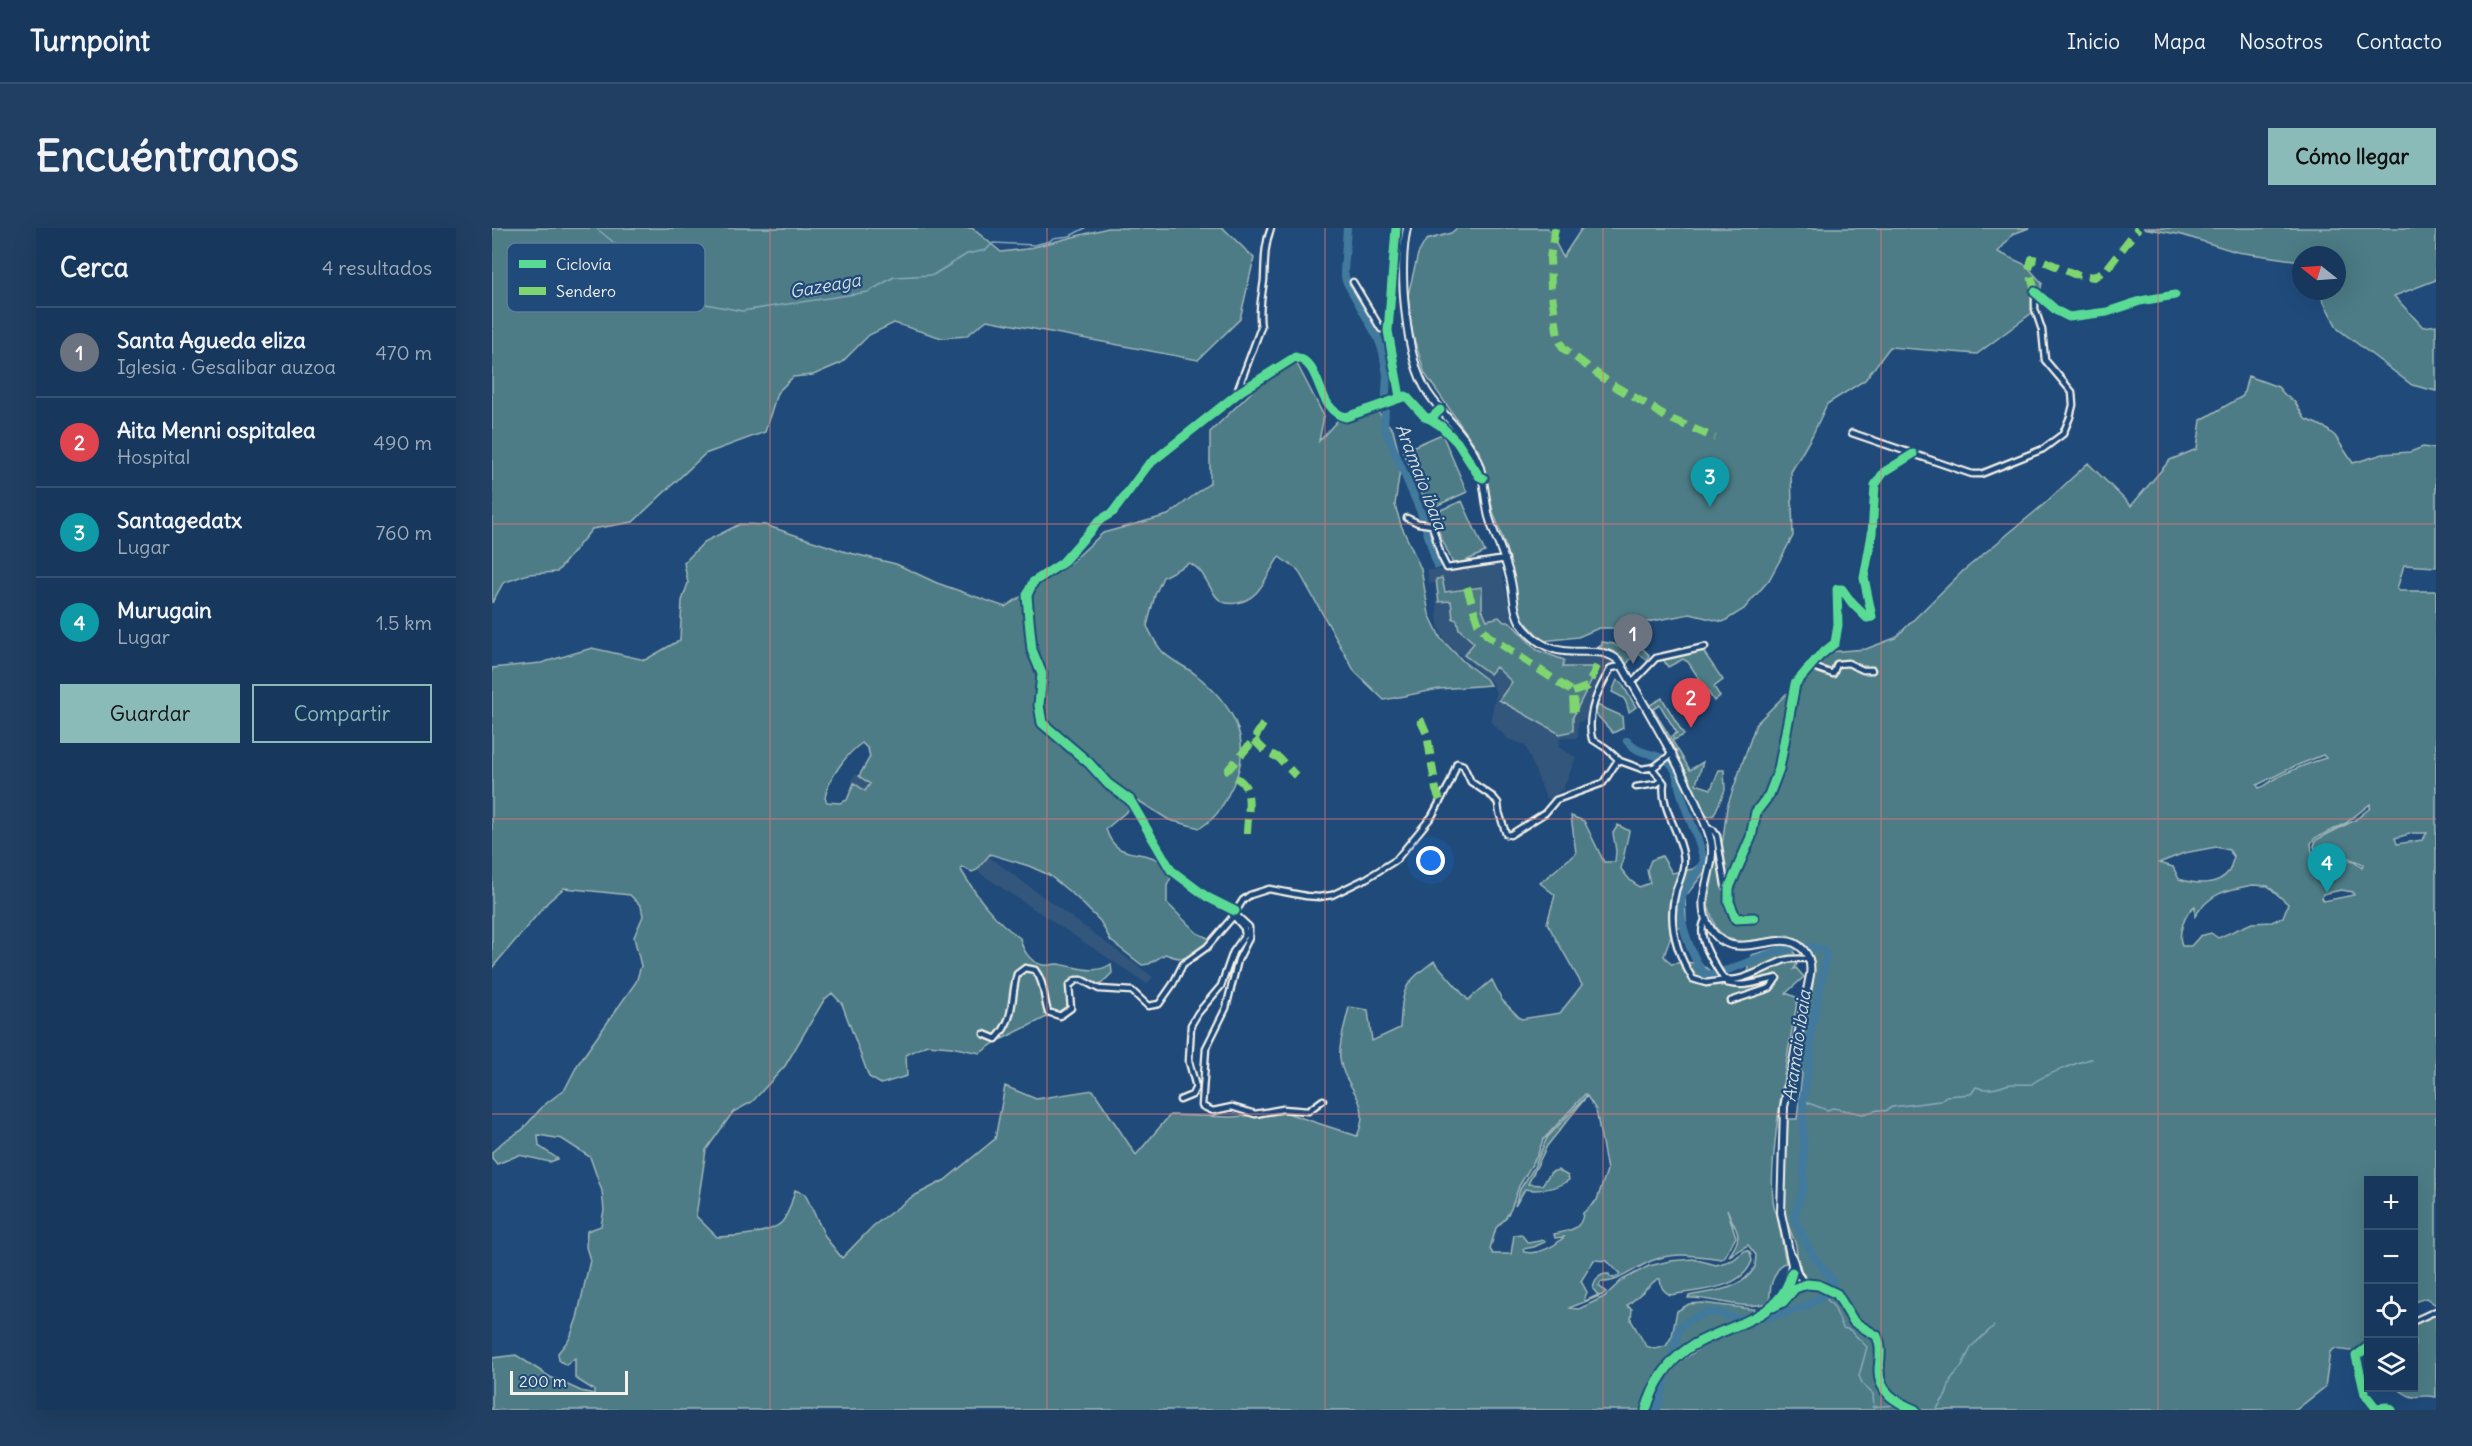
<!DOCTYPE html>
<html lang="es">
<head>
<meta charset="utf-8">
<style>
	:root { --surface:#17385c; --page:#203f62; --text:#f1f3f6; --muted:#9eacbb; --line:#365272; --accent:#8bbbb9 }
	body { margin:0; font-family:Delius,sans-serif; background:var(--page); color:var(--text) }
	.controls { position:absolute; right:18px; bottom:18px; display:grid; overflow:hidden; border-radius:0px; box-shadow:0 6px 24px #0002 }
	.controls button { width:54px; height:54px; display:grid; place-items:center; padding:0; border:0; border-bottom:2px solid var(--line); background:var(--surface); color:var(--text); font:30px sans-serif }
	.compass { position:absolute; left:1800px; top:18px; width:54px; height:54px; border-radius:50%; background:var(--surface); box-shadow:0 6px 24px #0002; rotate:287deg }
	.scale { position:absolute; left:18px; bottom:15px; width:118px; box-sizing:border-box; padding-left:6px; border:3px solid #f4f1e8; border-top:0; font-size:16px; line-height:21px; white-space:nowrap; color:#f4f1e8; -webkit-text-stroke:4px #1f4a7a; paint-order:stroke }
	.you { position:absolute; left:939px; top:633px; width:21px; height:21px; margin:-15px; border:4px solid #fff; border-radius:50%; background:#1a73e8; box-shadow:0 0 0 9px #1a73e833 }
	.badge { display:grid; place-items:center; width:39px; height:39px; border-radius:50%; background:var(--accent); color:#fff; font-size:20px; font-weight:700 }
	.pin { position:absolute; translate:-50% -50px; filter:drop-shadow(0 2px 3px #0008) }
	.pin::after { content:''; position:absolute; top:32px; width:21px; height:18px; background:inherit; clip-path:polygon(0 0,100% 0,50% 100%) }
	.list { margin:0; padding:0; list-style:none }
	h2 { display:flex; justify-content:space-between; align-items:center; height:78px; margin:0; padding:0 24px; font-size:26px }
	h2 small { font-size:20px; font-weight:400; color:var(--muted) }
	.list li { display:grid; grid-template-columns:39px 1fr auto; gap:18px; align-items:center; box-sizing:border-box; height:90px; padding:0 24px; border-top:2px solid var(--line) }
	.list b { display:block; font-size:22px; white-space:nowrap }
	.list p { margin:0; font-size:20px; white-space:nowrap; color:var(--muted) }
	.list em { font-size:20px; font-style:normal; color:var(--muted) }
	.actions { display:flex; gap:12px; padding:18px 24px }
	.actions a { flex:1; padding:14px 0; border:2px solid var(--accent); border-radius:0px; text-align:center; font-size:21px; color:var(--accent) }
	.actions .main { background:var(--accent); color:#111 }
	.icon { flex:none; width:33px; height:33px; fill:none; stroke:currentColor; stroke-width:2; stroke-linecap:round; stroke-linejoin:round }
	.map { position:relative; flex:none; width:1944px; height:1182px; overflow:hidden; border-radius:0px }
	header { display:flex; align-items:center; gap:36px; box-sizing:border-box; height:84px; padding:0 30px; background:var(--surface); border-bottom:2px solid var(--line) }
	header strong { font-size:28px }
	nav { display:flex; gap:33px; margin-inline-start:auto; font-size:21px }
	.intro { display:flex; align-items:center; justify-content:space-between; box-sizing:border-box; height:144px; padding:0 36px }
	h1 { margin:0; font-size:42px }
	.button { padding:15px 27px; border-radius:0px; background:var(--accent); color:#111; font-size:21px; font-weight:700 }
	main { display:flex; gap:36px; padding:0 36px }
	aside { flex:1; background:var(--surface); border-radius:0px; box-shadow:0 6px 24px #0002 }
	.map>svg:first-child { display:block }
	.built { fill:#33567c }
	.green { fill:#4e7c86; stroke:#a1b6b7; stroke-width:1.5; fill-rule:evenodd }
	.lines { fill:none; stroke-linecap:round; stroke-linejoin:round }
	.stream { stroke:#89aabc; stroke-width:1.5 }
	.river { stroke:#427a9e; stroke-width:8 }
	.minor-casing { stroke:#f4f1e8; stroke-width:9 }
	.tertiary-casing { stroke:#f4f1e8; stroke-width:10 }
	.secondary-casing { stroke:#f4f1e8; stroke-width:10 }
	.minor { stroke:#1f4a7a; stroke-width:4.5 }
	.tertiary { stroke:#1f4a7a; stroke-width:5 }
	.secondary { stroke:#1f4a7a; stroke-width:6 }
	.quiet { stroke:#7fd670; stroke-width:8; stroke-dasharray:15 8; stroke-linecap:butt }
	.cycleway-casing { stroke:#1f4a7a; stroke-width:13 }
	.cycleway { stroke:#5adb95; stroke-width:9 }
	.grid { fill:none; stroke:#e27875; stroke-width:1.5; stroke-opacity:0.55 }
	.labels { text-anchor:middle; stroke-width:4.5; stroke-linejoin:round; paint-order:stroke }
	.water-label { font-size:18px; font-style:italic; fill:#d9dfdd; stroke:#1f4a7a }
	.key { fill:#1f4a7a; stroke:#5f7c9b; stroke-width:1.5 }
	.key-label { font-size:16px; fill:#f4f1e8 }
</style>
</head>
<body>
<header>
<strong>Turnpoint</strong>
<nav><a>Inicio</a><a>Mapa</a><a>Nosotros</a><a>Contacto</a></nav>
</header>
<div class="intro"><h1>Encuéntranos</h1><a class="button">Cómo llegar</a></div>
<main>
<aside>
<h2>Cerca<small>4 resultados</small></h2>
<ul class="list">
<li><span class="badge" style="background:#6b7280">1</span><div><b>Santa Agueda eliza</b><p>Iglesia · Gesalibar auzoa</p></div><em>470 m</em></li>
<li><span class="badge" style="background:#e0444e">2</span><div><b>Aita Menni ospitalea</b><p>Hospital</p></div><em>490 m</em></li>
<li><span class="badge" style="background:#0f9aa8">3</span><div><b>Santagedatx</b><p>Lugar</p></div><em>760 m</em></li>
<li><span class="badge" style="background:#0f9aa8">4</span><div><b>Murugain</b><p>Lugar</p></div><em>1.5 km</em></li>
</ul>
<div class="actions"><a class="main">Guardar</a><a>Compartir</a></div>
</aside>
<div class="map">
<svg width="1944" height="1182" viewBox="0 0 1944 1182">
	<rect width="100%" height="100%" fill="#1f4a7a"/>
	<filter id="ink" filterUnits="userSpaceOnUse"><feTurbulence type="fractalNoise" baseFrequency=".0167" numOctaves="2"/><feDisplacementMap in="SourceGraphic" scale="12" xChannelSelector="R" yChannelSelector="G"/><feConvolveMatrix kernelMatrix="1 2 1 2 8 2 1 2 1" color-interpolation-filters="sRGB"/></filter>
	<g filter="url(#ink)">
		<path class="built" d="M1008,335L1019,388L1037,414L1051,423L1073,430L1100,429L1102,417H1106L1105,427H1114L1126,435L1123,440L1119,439L1096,490L1086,495V510H1069L1066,519L1084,529L1071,561L1059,571L1054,570L1033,517L1016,511L998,493L1004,466L1000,455L952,413L946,397L943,355L937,356L935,342H959Z
			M363,546L378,556L373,563L359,553Z
			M496,628L661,749L655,756L489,646L485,642Z"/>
		<path class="green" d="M0,0H480L509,24L534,21L616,0H731L762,30L748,91L706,132L495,92L474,108L450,110L402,95L377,107L349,135L321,147L301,149L285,165L273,204L213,226L141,294L100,301L65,344L36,346L11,355L0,375Z
			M965,0H1056L1071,29L1090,0H1537L1521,6L1506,24L1534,37L1550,55L1545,81L1485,126L1398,119L1373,152L1335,176L1320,208L1299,244L1301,308L1277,352L1252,381L1231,394L1198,386L1150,395L1142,400H1107L1086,409L1051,413L1029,389L1014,320L1001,283L989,226L933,146L920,104L916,67L926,26L934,12L959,5Z
			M1651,0H1944V52L1902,68L1931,99L1944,97V163L1920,157L1846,101L1826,63H1845V27H1809V33L1745,24L1690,7Z
			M804,134L832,188L827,213L846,192L882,179L901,202L909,234L903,277L909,297L929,341L937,386L949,411L972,434L994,451L998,457L947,461L892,472L863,444L806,342L787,329C779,340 773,356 764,365C753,376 732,381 723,367C714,354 711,341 697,335L671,349L663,367L655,398C659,406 663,415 669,422C677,432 693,438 703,446C739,475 763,511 741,557C730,578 729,586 708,600L677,592L647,573L614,601C623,631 643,621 667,632C673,635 677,641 681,645L675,658V675L705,705L720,712C700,727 698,736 673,726L657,736L650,737L619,713L608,693L584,669L557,647L537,638L498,626L485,642L480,644L470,639L469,642C485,669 502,692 528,710C530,721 538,735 551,737C555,738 560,736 565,736C583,738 602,748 619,736L620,745L607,758L588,749H581L574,756L575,779L504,814L488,825L459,819L435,817L414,827L415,848L389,856L377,849L350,776L340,765L332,772L293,838L260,874L241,884L214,922L204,988L225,1009C241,1009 279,1006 290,994C297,986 300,973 303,962L313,966L334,1010L350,1030L381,998L420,969L453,952L503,911L513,858L544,871L601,862L644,927L678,887L739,889L795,885L865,908C882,871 851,861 848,830C846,815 854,794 857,779L876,782L880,813L908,800C911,760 909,758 942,733L976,772L1000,752L1010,772L1029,791L1068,785L1090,757L1055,695L1063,667L1048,655L1084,625L1079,588L1092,593L1112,634H1123L1124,623L1121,605L1126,597L1137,603L1129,641L1138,652L1147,659L1158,655L1155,642L1159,632L1170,628L1180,645L1201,641L1216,629L1214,642L1193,669L1194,693L1179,708L1172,728L1179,736C1203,731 1218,736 1229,758L1255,751L1259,727L1292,718L1302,723L1305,736L1302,741L1304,740L1312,749L1294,765L1306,770C1299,806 1269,962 1285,987L1294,1035L1290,1036C1283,1045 1277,1058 1278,1070L1280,1071C1264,1087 1218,1068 1196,1070L1197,1068C1222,1062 1248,1064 1263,1039L1264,1027L1256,1017L1237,1028C1254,1004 1243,1004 1235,981L1244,1009L1232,1030L1229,1031C1204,1028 1184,1023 1159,1033C1141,1041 1126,1055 1109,1054L1107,1058L1114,1064L1110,1067L1077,1080L1087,1081L1112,1069L1130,1052L1157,1038L1178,1033L1201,1031L1224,1037L1241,1032L1254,1022L1258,1024L1260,1033C1249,1063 1204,1062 1178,1067C1171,1063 1169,1060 1168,1051H1165L1135,1078L1140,1081L1139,1092L1154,1118L1163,1121L1174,1118L1180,1108L1185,1083L1197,1076L1210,1075L1268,1082C1213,1109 1170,1119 1148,1182H0V1130L24,1127L58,1149L89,1163L102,1166V1162L83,1150V1130L74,1137L67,1132L66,1125L78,1110L85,1090L98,1032L94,1019L95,1003L109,998L112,982L110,963L98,929L70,911L46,907L47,918L66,931L58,934L27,927L5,936L0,930V924L12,913L30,902L51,878L73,861L86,836L144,754L149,738L142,709L151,688L149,678L138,667L72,660L56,674L0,740V440L49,435L100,420L153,432L188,412L190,373L196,355L192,335L212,314L248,296L273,297L354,324L404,336L445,355L513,379L573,340L611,305L676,287L718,255V204L773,151ZM370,515L376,521L378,529L367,548L378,556L373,563L362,555L355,572L348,575L335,574L333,570C336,551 354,526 370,515ZM1093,866L1094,868L1055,910L1041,941L1028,961L1023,978L1033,961C1046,964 1066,960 1077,952L1076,948L1066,942L1059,944L1050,957L1036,956L1055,918L1095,868L1104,882L1115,942L1105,972L1091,985C1090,1002 1076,1003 1062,1006L1063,1010L1072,1009C1062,1019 1046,1027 1032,1024L1031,1021L1042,1019L1053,1014L1052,1012L1036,1015L1029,1006L1022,1007L1019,1026H1001L998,1021L1004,1000L1013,991L1019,981L1027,958L1045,928L1051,912ZM1102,1032L1115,1033L1128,1046L1122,1050L1118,1049L1117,1046C1107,1045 1102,1053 1101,1061L1106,1067L1093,1073L1092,1072L1095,1064L1089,1053Z
			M1756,148L1786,159L1793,167L1803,174L1813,191L1832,199L1843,208L1861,235L1891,226L1918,224L1931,219L1944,221V339L1912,337L1905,361L1908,363H1944V1077L1934,1070L1922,1074V952H1876V1117L1867,1124L1842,1121L1838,1124L1833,1159L1804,1182H1158C1178,1119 1235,1107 1290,1081L1298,1068L1308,1059L1327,1060L1307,1046L1304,1017L1294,992L1292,977L1296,891H1305L1310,846L1305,839L1321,755L1322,733L1318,723L1306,712L1296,707L1250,714L1234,710L1224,700L1216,678L1222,640L1231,611L1235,579L1264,496L1336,424L1374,421L1403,410L1471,343L1551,277L1596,235L1639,278L1678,232L1705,221L1709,192L1751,168ZM1831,527L1834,530C1816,535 1800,542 1784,550C1778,553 1774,558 1767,560L1765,557L1801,539ZM1878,576V580L1863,592L1824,612L1822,618L1824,624L1856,630L1871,636L1870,640L1862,634L1851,631L1824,628L1820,625L1819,615L1823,610L1854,595ZM1921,605H1935L1930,612L1905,616L1903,610ZM1724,619L1737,622L1742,629C1740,633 1739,640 1737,643C1726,659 1702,656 1687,651L1681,639L1667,635L1692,625ZM1761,657L1776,658L1796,676L1791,689L1780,694L1760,695L1726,710L1719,705L1708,708L1699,718H1690C1685,707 1693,684 1703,678V688C1719,664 1734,662 1761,657ZM1849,662L1861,664L1862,667L1832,673L1830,670L1831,666Z
			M950,206L975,264L937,281L911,223Z
			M970,273L993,324L962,338L939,286Z
			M950,350L953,364L990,359V381L995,392L1007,389L1012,394H1018L1045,422L1072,432L1071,439H1106L1081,489V503L1068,506L1007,472L1020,454L1004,439L998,446L972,427L982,415L967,401L965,392L961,391L959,373L947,374L944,351Z
			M1143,413L1157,427L1155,432L1147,426H1142L1135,436L1122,425L1106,422V419L1110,417V414L1122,416L1126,419L1129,416L1142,417Z
			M1212,422L1213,426L1231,452L1222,459L1228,468L1222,473L1196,434L1191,431L1176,439L1172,433L1173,430Z
			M1125,452L1129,454L1144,479L1137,484C1133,471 1135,471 1120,464Z
			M1170,470L1192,507L1182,512L1180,508L1185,505L1168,477L1161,481L1198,542L1211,534L1204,556L1219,561L1227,542H1232L1233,562L1222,587L1216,589L1211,584L1198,551L1180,518L1156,478Z
			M1105,477L1130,488L1131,500L1121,505L1104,486Z
			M1944,1084V1169C1922,1164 1927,1177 1905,1160H1922L1923,1095Z"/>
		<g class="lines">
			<path class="stream" d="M104,0L131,22L153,52L172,68L250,83L376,64L402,49L441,47L475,26L494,22L501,15L542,17L558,13L561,10L578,8L593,0
				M1829,0V2
				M1311,873L1335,882L1341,880L1371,886L1386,882L1393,883L1400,879L1448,873L1454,868L1479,866L1484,859C1495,863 1504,861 1514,857C1521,855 1531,857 1540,856C1545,850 1591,832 1600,831
				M1331,1067L1342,1079L1351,1100L1358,1102L1375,1119L1367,1148L1371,1157L1381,1166L1382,1182
				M1380,1179L1402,1177L1416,1182
				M1444,1182L1454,1167L1459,1151L1469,1139L1480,1118L1502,1098"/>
			<path class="river" d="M855,0L852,44L854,53L886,110L891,124L895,147L892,199L930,287L945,337
				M1135,513C1146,527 1161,524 1176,533C1185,539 1185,552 1188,562C1194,587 1207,608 1212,633C1206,644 1196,655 1191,666C1183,688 1200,729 1213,747C1253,743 1291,708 1332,722L1334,729L1319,805V826L1311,873L1312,956L1302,990L1321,1028L1341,1053C1337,1079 1269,1094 1247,1091C1238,1090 1229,1084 1220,1084C1208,1085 1195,1093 1187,1100L1165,1182"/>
			<g class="minor-casing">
				<path id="minor" d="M904,0L896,103L908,169
					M861,54L889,101L896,103
					M1543,64L1565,83L1577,89L1615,84L1648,73L1683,67
					M745,164L769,99C766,84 770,68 772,52C773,33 772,18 779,0
					M1360,205L1480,246H1489L1551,221L1571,206L1578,189L1581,177L1580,164L1553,132L1550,102L1543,81V63
					M915,290L926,295L940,297L949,328L955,340L1014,331
					M1130,438L1119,440C1106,462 1094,486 1100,511L1114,520L1128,533L1150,541L1162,539L1181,525
					M1321,439L1341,446L1345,436L1356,435L1371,442H1380
					M1139,456L1164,430L1213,419
					M1160,540L1172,555C1168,579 1187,602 1191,626C1194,638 1188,651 1184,662C1175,694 1184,724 1201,751L1214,755L1235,752V755C1253,760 1268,753 1285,750L1278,760L1239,773
					M1144,559L1164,556L1170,552
					M1215,600L1221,602L1225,608L1233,657L1236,664
					M743,683L715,669L679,642L638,572L616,556L597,535L550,495L547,477L550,446L540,422L537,392L535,367L541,354L570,335L608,292L621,284L656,237L749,163L803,129C832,135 823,182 854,189L914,168L933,189L938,191L948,182
					M742,685L757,699V710L746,732L734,780L714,820L710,878L721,883L740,879L763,886L791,881L816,883L831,872
					M1262,690L1244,691L1237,674V660L1259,609L1264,584L1277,567L1287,541L1303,456L1327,428L1343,415L1346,397L1345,361H1350L1360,375L1375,390L1380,389L1372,350L1380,306L1383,257L1392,244L1421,226
					M1214,691C1202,708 1222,734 1231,750C1246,758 1277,737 1293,732C1301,730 1309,731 1317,731
					M492,806L504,811C524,789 518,772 525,746L533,740L543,742C553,755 551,769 556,784L568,788L579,780L577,758L584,752H590L607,761L640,763L656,778L667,776L681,756L691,736L715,719L739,691L751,672L758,667L777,661L814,668L827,669L840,667L875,650L904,632L940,588L958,555L965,535L971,537L979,554L1001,569L1006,575L1007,584L1014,606L1018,607L1053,585L1064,572L1111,555L1126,532
					M688,872L700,867L704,859L697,834L699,797L706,785L729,758L741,724L753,707L752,700L741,687
					M1922,1093L1944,1083
					M1876,1119L1864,1128L1873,1166L1884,1180L1895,1179L1900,1182"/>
			</g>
			<g class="tertiary-casing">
				<path id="tertiary" d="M1298,1025C1307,1036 1299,1044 1315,1056
					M1282,1078L1291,1074L1303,1060L1315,1056L1326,1057L1345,1066L1362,1094L1385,1108C1390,1119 1388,1129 1387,1141C1386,1164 1404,1174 1423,1182"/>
			</g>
			<g class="secondary-casing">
				<path id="secondary" d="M915,0C906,41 913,130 936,165C952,189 980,212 988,240C993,256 993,273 997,289C1003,310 1013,328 1018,349C1023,368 1020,386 1033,401C1067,442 1104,410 1128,434C1154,480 1182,526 1204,575C1209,587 1216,600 1219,613C1225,640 1203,667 1215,694C1231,729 1258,716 1287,713C1308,711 1321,727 1318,747L1292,879L1289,985L1300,1037L1295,1061L1287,1073L1270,1086L1212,1112L1185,1130L1165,1154L1154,1182"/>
			</g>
			<use href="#minor" class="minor"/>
			<use href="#tertiary" class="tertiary"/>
			<use href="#secondary" class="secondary"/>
			<path class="quiet" d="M1063,0L1058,30L1059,60L1066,109L1071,120L1119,156L1161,180L1172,188L1223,210
				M1543,63L1537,41L1540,31L1552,33L1582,46L1602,49L1615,41L1646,0
				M975,359L986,395L995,407L1081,464L1082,490
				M1081,464L1095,459L1106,436
				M928,491L935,506L944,562L948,572
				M762,512L773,523L787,530L804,548
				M755,606C755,592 760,570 753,558C749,550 739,549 736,542L761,513L773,493"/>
			<g class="cycleway-casing">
				<path id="cycleway" d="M904,0L896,103L908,169
					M1543,64L1565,83L1577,89L1615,84L1648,73L1683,67
					M938,191L949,198L965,214L987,248L991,250
					M743,683L715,669L679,642L638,572L616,556L597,535L550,495L547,477L550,446L540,422L537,392L535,367L541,354L570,335L608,292L621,284L656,237L749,163L803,129C832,135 823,182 854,189L914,168L933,189L938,191L948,182
					M1262,690L1244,691L1237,674V660L1259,609L1264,584L1277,567L1287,541L1303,456L1327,428L1343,415L1346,397L1345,361H1350L1360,375L1375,390L1380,389L1372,350L1380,306L1383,257L1392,244L1421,226
					M1281,1079L1291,1074L1303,1060L1315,1056L1326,1057L1345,1066L1362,1094L1385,1108C1390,1119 1388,1129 1387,1141C1386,1164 1404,1174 1423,1182
					M1876,1119L1864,1128L1873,1166L1884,1180L1895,1179L1900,1182
					M1154,1182C1161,1158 1174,1136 1195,1121C1233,1095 1287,1096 1300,1044"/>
			</g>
			<use href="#cycleway" class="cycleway"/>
		</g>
	</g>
	<path class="grid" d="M278,0V1182M555,0V1182M833,0V1182M1111,0V1182M1389,0V1182M1666,0V1182M0,296H1944M0,591H1944M0,886H1944"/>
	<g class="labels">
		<g class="water-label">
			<text transform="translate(333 58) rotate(-10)" y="6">Gazeaga</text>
			<text transform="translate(929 249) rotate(69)" y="6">Aramaio ibaia</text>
			<text transform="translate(1305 818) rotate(-82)" y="6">Aramaio ibaia</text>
		</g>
	</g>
	<rect x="15" y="15" width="198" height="69" rx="9" class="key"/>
	<rect x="27" y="32" width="27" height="8" fill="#5adb95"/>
	<rect x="27" y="59" width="27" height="8" fill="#7fd670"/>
	<g class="key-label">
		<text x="64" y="42">Ciclovía</text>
		<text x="64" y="69">Sendero</text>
	</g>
</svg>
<div class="controls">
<button>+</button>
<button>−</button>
<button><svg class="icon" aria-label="locate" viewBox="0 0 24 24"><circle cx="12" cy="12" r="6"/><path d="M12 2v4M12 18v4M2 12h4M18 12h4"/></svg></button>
<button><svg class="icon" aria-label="layers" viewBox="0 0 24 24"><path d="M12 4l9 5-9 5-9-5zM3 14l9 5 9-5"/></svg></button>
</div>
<svg class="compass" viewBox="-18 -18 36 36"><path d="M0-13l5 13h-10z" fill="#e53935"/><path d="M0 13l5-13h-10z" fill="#9eacbb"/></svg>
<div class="scale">200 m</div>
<div class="you"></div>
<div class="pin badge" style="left:1141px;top:436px;background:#6b7280">1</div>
<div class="pin badge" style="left:1199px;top:500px;background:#e0444e">2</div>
<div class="pin badge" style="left:1218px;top:279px;background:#0f9aa8">3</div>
<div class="pin badge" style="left:1835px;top:665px;background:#0f9aa8">4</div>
</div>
</main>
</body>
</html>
